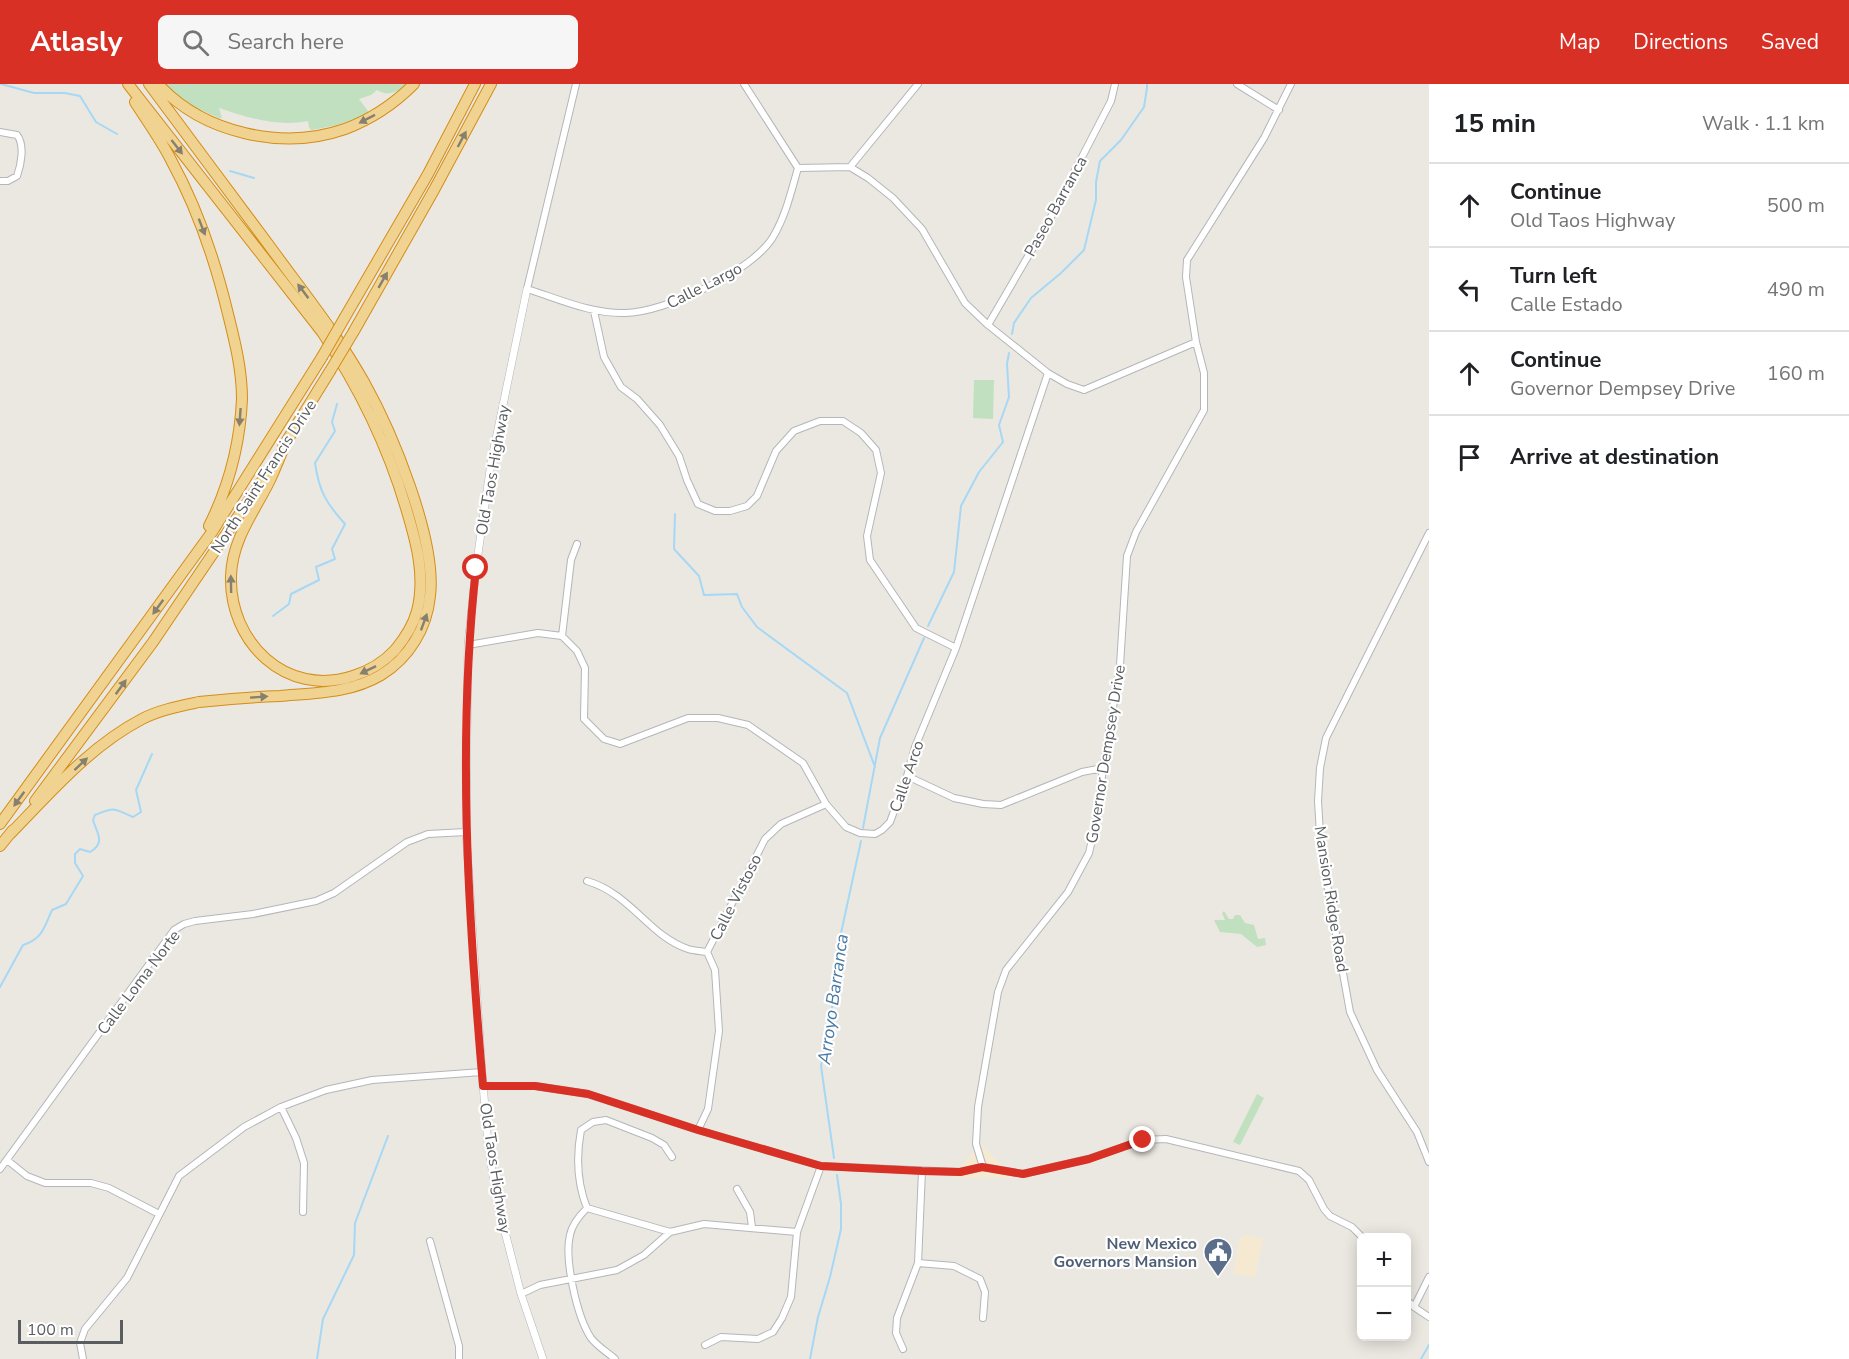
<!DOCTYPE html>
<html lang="en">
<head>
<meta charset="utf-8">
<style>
	:root { --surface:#fff; --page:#f6f6f6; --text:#202124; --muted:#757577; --line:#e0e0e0; --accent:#d93025 }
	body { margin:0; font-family:"Nunito Sans",sans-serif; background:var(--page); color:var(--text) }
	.controls { position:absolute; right:18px; bottom:18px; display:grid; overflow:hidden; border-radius:9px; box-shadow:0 3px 15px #0003 }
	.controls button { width:54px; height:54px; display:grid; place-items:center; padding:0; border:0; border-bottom:2px solid var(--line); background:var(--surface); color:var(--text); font:30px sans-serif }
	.scale { position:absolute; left:18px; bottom:15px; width:105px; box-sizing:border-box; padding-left:6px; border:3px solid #595d60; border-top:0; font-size:16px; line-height:21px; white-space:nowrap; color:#595d60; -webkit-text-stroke:4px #fff; paint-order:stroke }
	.stop { position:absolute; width:18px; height:18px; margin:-14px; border:4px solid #d93025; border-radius:50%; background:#fff }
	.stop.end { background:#d93025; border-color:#fff; box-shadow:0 2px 6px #0008 }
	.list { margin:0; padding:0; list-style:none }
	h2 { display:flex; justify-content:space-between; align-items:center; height:78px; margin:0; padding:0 24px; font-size:26px }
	h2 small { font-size:20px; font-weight:400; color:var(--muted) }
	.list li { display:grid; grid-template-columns:39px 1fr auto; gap:18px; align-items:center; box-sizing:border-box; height:84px; padding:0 24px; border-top:2px solid var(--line) }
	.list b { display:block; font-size:22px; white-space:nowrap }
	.list p { margin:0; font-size:20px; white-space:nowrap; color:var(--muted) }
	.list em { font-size:20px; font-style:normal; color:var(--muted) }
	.icon { flex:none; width:33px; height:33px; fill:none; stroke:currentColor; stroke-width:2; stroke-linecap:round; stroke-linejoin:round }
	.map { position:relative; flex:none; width:1429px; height:1275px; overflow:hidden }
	header { display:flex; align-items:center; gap:36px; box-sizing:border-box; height:84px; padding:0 30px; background:var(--accent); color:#fff }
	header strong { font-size:28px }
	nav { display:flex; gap:33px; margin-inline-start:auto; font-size:21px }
	.search { width:420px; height:54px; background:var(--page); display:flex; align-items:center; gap:15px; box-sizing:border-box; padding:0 21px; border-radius:9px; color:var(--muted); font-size:22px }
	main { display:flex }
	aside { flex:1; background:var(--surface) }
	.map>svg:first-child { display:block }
	.green { fill:#c1e0bf }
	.sand { fill:#f5ead1 }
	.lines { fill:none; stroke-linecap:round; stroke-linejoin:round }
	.stream { stroke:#a6d8f5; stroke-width:2 }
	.minor-casing { stroke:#b3b6ba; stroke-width:8 }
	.tertiary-casing { stroke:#b3b6ba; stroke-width:8 }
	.motorway-casing { stroke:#d48d17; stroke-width:12 }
	.minor { stroke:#fff; stroke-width:6 }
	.tertiary { stroke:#fff; stroke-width:7 }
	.motorway { stroke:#f1d391; stroke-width:10 }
	.motorway-bridge-casing { stroke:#d48d17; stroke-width:12; stroke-linecap:butt }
	.motorway-bridge { stroke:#f1d391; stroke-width:10 }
	.oneway { fill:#87806f }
	.route { stroke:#d93025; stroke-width:8 }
	.labels { text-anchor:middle; stroke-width:4.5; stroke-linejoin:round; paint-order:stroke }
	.street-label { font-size:16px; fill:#595d60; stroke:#fff }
	.service-label { font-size:16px; font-weight:bold; fill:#4e5e75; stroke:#fff; text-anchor:end }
	.water-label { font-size:18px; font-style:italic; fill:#467aa5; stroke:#fff }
</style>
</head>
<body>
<header>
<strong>Atlasly</strong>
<div class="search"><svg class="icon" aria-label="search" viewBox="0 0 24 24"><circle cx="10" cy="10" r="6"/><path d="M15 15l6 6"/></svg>Search here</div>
<nav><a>Map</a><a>Directions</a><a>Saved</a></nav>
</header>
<main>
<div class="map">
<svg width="1429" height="1275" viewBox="0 0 1429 1275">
	<rect width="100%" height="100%" fill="#ebe8e1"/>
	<path class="green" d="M164,0H406C398,8 388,13 377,6L371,11L359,15L368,27V29C350,38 332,43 311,46L309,43L308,37C279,43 247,34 219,24L222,34H219L192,22Z
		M974,296H994L993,335L973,334Z
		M1224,827L1229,835H1233L1235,831H1240L1245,839L1254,841L1258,855L1265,854L1266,861L1257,863L1241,850L1220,848L1214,836H1225L1222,829Z
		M1257,1010L1264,1014L1240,1061L1233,1058Z"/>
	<path class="sand" d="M980,1059L1014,1094H952Z
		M1245,1151L1263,1155L1255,1193L1233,1189L1240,1155Z"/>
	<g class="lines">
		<path class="stream" d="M1,0L34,9H65L80,12L96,38L117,50
			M230,87L254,94
			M1012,250L1014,239L1031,214L1061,189L1084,166L1096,116V98L1100,77L1121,56L1144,23L1147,4V0
			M675,430L674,465L699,492L704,511L737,510L742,523L757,543L847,609L875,683
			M273,532L289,520L291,510L319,496L316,483L335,475L332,465L345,440C326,419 319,407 315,379L335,347L332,338L337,320
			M928,542L954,488L961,422L979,388L1003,358L999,341L1009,313L1007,280L1009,269
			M863,744L880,654L924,554
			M0,903L23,861C42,855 44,844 52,826L66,820L83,792L75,779V770L80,765L90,768C106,759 97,749 93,736L95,731C116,722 114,725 133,733L141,728L136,706L152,670
			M834,1074L821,982L832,925L838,863L861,757
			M317,1275L323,1235L354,1171L355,1139L388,1052
			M810,1275L818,1233L830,1193L841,1145V1120L837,1091
			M1421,1275L1429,1261"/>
		<g class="minor-casing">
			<path id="minor" d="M576,0L527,205C559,215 591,230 625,229C664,229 753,187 773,153C786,131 791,108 798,84L744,0
				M1237,0L1279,26
				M1291,0L1264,54L1187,176L1186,193L1196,258L1204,289V326L1136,448L1127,472L1120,581L1103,684L1097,733L1089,769L1068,808L1006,886L998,908L978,1023L976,1060L983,1083L1023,1090L1088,1075L1143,1056L1166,1055L1299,1087L1309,1096L1324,1125L1330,1132L1352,1143L1363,1154
				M0,48L17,51C25,61 21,81 17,92L8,97H0
				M850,83L918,0
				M798,84L850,83L868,94L893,114L922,145L965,219L988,241L1048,289L1067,300L1084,306L1196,258
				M594,227L604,273L621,303L637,315L660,341L679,372L687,396L698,420L715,427H730L747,422L757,412L776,367L794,347L820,337H843L861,349L876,366L881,389L867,452L870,476L916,544L956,564
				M988,241L1052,131L1111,17L1115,0
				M1429,449L1326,654L1320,684L1318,717L1321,767L1350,928L1377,986L1417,1048L1429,1078
				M562,552L571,476L577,460
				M468,561L538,549L562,552L577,567L585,584L584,635L604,655L620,660L688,634H718L748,641L803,679L826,720L846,743L860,749L875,750L882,746L890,738L907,692L915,663L956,564L1048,289
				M907,692L954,714L983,720L1001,721L1082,688L1103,684
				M587,797C631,810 649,852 688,865C694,867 701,867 707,868
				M483,1002H535L588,1010L698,1046L821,1082L960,1088L983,1083
				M281,1023L296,1054L304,1079L303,1128
				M698,1046L708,1025L719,947L715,886L707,868L765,755L781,740L826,720
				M672,1073L664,1061L652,1054L606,1036L593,1038L581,1046C576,1073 577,1099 587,1124L670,1148L704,1140L797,1148
				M7,1076L27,1092L45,1099H91L109,1104L159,1130
				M0,1085L174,846L184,840L195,837L253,830L316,817L334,809L407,758L428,750L466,748
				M737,1105L750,1128L752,1143
				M587,1124C580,1131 572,1140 570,1151C564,1175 577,1233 591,1254C597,1262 607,1268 615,1275
				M430,1157L459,1262V1275
				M918,1179L954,1182L980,1195L985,1208L983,1234
				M521,1210L540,1201L617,1186L644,1171L670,1148
				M1406,1215L1414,1223L1429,1233
				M1414,1223L1429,1193
				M705,1261L721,1253L758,1255L773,1248L782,1234L791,1213L797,1148L821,1082
				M903,1265L896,1249L897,1234L918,1179L922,1087
				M83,1275L80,1259L85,1245L127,1194L179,1092L244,1043L281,1023L326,1006L372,996L482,988"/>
		</g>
		<g class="tertiary-casing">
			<path id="tertiary" d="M527,205L491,379L476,484L468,561L466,748L482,988L488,1060L497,1117L521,1210L543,1275"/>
		</g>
		<g class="motorway-casing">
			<path id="motorway" d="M128,0L322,248C359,303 387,360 406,424C416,457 426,492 417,527C413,542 405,554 395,566C383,579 369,587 353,592C286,614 229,558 231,492C232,455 255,427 270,396C276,383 281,370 286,358
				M158,0C203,49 282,67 345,45C372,35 394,20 414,0
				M135,18C147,37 161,56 171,76C198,125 215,176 228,230C235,258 242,286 242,315C240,360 229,402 209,442
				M345,233L428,90L475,0
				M354,247L434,106L491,0
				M283,363L330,287
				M35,717L153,558L262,397
				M0,740L212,448L322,273
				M10,750C50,709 90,662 142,635C159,626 180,622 199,618C226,615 253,613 280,612C315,609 351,609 381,591C409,574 427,544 430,512C437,456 392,348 364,298C337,250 303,208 271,164C230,109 190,55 149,0
				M0,762L13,746"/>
		</g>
		<use href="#minor" class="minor"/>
		<use href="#tertiary" class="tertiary"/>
		<use href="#motorway" class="motorway"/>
		<g class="motorway-bridge-casing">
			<path id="motorway-bridge" d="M322,273L345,233
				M330,287L354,247"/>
		</g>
		<use href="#motorway-bridge" class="motorway-bridge"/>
	</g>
	<defs><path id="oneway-solid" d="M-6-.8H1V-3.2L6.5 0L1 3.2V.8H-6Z" transform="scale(1.5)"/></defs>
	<g class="oneway">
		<use href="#oneway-solid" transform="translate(367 35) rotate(153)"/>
		<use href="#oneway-solid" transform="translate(462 55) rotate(-62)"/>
		<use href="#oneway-solid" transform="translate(177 63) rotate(52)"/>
		<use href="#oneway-solid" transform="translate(202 143) rotate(69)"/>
		<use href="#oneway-solid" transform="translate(383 196) rotate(-60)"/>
		<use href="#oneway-solid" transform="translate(303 207) rotate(-127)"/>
		<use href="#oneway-solid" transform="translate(240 333) rotate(94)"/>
		<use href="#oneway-solid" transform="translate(231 500) rotate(-91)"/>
		<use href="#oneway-solid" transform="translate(158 523) rotate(126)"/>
		<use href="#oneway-solid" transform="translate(424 538) rotate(-70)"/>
		<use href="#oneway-solid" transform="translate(368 586) rotate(154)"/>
		<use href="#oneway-solid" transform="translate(121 603) rotate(-54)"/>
		<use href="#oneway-solid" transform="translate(259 613) rotate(-4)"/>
		<use href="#oneway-solid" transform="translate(81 680) rotate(-43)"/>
		<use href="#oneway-solid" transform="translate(19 715) rotate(126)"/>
	</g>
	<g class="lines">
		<path class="route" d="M476,484C457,656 468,830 483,1002H535L588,1010L698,1046L821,1082L922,1087L960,1088L982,1083L1023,1090L1089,1075L1143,1056"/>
	</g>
	<defs>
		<g id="civic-pin" transform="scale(1.5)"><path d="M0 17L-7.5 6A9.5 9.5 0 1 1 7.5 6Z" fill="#5c6f8a" stroke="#fff"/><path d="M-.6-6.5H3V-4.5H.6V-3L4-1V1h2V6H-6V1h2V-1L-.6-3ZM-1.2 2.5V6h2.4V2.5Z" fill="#fff"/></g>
	</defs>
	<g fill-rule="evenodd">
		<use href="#civic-pin" x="1218" y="1168"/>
	</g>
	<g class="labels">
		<g class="street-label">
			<text transform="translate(1055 122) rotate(-61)" y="6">Paseo Barranca</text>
			<text transform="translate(704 201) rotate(-27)" y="6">Calle Largo</text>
			<text transform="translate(492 386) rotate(-80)" y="6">Old Taos Highway</text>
			<text transform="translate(263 392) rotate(-57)" y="6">North Saint Francis Drive</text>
			<text transform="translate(1105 670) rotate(-81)" y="6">Governor Dempsey Drive</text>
			<text transform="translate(906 692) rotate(-71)" y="6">Calle Arco</text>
			<text transform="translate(735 813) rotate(-63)" y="6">Calle Vistoso</text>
			<text transform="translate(1332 815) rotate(81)" y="6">Mansion Ridge Road</text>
			<text transform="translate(138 898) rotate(-53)" y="6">Calle Loma Norte</text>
			<text transform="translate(496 1084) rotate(81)" y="6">Old Taos Highway</text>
		</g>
		<g class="service-label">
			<text x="1197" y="1165">New Mexico<tspan x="1197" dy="18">Governors Mansion</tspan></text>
		</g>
		<g class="water-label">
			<text transform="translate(833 915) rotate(-82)" y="6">Arroyo Barranca</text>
		</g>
	</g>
</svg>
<div class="controls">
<button>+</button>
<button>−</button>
</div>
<div class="scale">100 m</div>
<div class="stop" style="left:476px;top:484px"></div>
<div class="stop end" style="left:1143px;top:1056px"></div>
</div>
<aside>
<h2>15 min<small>Walk · 1.1 km</small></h2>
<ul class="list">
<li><svg class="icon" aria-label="ahead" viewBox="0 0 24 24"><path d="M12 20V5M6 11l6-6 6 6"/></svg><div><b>Continue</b><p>Old Taos Highway</p></div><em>500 m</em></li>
<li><svg class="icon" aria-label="left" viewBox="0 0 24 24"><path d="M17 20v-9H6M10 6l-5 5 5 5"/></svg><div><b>Turn left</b><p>Calle Estado</p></div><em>490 m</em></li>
<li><svg class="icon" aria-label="ahead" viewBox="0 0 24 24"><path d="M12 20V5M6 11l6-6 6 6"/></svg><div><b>Continue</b><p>Governor Dempsey Drive</p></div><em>160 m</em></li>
<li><svg class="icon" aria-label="arrive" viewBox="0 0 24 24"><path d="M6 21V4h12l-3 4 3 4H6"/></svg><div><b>Arrive at destination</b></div></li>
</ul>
</aside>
</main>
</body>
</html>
